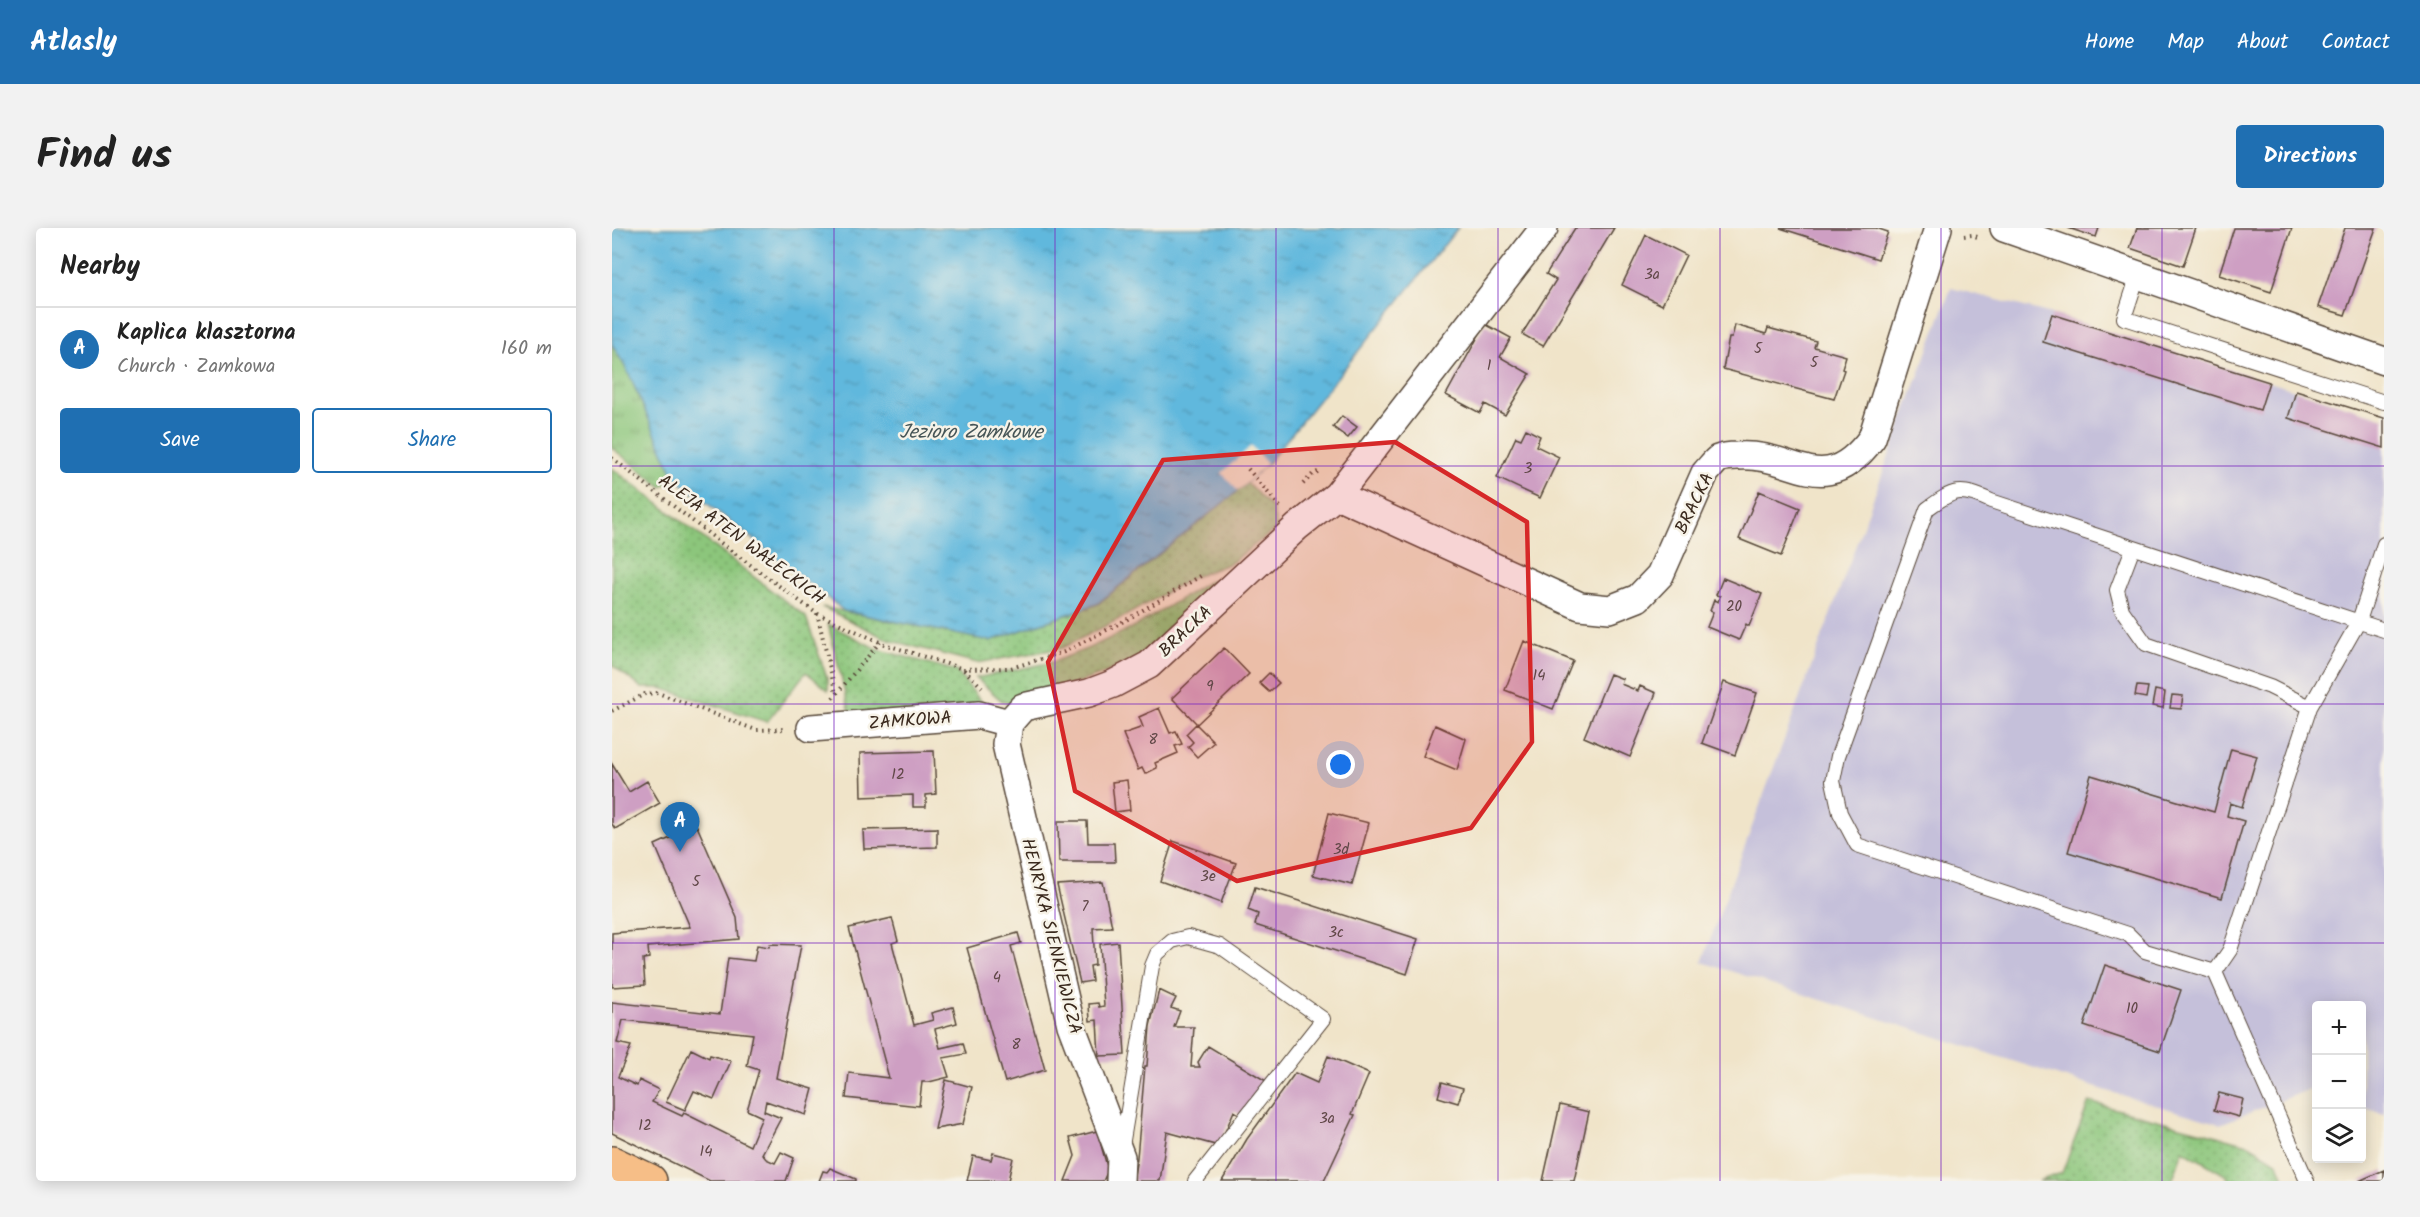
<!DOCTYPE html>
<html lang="en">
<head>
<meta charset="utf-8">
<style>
	:root { --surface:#fff; --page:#f2f2f2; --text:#222; --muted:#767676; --line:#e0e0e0; --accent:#1f6fb2 }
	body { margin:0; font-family:Kalam,sans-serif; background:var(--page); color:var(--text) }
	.controls { position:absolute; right:18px; bottom:18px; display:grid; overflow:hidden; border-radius:6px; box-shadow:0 3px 15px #0003 }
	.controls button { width:54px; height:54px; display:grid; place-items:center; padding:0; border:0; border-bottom:2px solid var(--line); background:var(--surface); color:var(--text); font:30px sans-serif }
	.you { position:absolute; left:729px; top:537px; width:21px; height:21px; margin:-15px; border:4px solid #fff; border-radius:50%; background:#1a73e8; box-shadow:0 0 0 9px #1a73e833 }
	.badge { display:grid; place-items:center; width:39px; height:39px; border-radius:50%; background:var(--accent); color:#fff; font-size:20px; font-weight:700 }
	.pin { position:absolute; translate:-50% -50px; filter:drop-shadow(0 2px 3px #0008) }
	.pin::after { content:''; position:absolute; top:32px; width:21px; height:18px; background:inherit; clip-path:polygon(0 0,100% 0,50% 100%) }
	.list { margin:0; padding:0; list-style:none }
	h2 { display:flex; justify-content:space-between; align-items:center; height:78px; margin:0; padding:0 24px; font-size:26px }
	h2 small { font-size:20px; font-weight:400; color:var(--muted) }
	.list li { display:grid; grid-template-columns:39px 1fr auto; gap:18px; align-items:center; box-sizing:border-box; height:84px; padding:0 24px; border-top:2px solid var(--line) }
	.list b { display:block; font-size:22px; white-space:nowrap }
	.list p { margin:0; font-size:20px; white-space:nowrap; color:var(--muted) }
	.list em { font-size:20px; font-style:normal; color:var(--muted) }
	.actions { display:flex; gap:12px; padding:18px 24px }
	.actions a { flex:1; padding:14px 0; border:2px solid var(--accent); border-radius:6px; text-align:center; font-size:21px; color:var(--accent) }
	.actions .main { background:var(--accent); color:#fff }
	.icon { flex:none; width:33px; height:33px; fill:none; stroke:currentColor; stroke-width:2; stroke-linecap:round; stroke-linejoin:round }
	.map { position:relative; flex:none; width:1772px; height:953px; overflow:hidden; border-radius:6px }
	header { display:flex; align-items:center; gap:36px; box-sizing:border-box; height:84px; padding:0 30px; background:var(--accent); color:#fff }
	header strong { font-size:28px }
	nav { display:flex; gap:33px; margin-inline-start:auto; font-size:21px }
	.intro { display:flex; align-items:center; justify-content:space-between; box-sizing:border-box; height:144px; padding:0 36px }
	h1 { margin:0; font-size:42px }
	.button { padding:15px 27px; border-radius:6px; background:var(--accent); color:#fff; font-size:21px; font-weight:700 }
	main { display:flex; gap:36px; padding:0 36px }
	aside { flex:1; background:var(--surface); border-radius:6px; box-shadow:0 3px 15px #0003 }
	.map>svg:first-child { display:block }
	.industrial { fill:#c5c0da }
	.grass { fill:url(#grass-dots); stroke:#64784c; stroke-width:1.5 }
	.park { fill:url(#park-tufts); stroke:#64784c; stroke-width:1.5 }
	.water { fill:url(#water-ripples); stroke:#4e717e; stroke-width:1.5 }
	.pier { fill:#f0e4c9 }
	.building { fill:#ce9fc3; fill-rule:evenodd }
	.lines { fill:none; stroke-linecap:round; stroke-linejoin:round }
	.lane-casing { stroke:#564638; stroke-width:16 }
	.street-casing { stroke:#564638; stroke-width:30 }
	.primary-casing { stroke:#564638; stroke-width:36 }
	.path { stroke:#564638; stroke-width:4; stroke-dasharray:1.5 4.5; stroke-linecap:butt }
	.lane { stroke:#fff; stroke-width:14 }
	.street { stroke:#fff; stroke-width:27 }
	.primary { stroke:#f6be87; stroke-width:33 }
	.marked { fill:#d62828; fill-opacity:0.2; stroke:#d62828; stroke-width:4.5; stroke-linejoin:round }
	.grid { fill:none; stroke:#7b2cbf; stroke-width:1.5; stroke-opacity:0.55 }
	.labels { text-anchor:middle; stroke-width:5; stroke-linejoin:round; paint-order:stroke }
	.number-label { font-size:15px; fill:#604747 }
	.street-label { font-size:18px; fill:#3b2a1e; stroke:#f7f3e8 }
	.water-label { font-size:20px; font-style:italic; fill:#465557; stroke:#f7f3e8 }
</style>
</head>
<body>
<header>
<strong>Atlasly</strong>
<nav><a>Home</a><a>Map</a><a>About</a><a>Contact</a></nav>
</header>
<div class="intro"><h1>Find us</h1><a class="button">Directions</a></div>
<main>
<aside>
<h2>Nearby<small></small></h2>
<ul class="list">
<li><span class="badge">A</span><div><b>Kaplica klasztorna</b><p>Church · Zamkowa</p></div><em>160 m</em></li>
</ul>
<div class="actions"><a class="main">Save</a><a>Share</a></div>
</aside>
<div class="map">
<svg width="1772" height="953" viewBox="0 0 1772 953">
	<defs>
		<pattern id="grass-dots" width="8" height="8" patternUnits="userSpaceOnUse" patternTransform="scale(1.5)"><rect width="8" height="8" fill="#8cc67b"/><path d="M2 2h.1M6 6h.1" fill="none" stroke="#74a164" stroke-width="1.8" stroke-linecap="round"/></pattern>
		<pattern id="park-tufts" width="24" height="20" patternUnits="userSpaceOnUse" patternTransform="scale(1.5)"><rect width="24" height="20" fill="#8cc67b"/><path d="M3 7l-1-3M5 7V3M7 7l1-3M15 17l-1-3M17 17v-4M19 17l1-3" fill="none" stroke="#74a164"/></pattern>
		<pattern id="water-ripples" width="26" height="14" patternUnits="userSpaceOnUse" patternTransform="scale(1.5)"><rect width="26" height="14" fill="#60b8dd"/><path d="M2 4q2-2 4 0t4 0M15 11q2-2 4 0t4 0" fill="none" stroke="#5096b3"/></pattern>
	</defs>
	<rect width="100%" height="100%" fill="#f7f3e8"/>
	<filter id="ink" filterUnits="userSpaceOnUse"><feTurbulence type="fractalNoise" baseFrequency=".0167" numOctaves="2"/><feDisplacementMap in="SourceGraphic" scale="12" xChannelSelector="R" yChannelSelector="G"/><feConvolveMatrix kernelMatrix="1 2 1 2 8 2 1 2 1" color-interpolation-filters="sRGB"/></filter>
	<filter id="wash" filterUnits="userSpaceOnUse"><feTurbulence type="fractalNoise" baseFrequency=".008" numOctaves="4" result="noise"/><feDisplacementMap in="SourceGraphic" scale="24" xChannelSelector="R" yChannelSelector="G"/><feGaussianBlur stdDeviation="1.35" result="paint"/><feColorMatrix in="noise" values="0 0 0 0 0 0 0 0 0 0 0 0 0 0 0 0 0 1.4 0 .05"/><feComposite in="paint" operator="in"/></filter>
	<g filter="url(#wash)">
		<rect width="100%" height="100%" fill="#f0e4c9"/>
		<path class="industrial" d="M1339,60L1440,86L1772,190V886L1750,879V778H1704V865L1696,862L1608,896L1482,859L1090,734Z"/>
		<path class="grass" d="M0,240L194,389L216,453V462L194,444L155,494L49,460H30L0,437Z
			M635,255L660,280L665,300L619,335L579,350L513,388L450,420L365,435L277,412L210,379L378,413L486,376Z
			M612,351L531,428L488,447L401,477L390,473L364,450L441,434L477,420L524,398L596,354Z
			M216,396L265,421L344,443L373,478L239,489Z
			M1477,874L1636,916L1666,935L1673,953H1617L1615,948L1571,922L1560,953H1426L1450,945Z"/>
		<path class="park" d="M0,116L15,142L63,250L50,259L0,220Z"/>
		<path class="water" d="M0,0H846L655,236L626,263L485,376L378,413L232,383L63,250L15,142L0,116Z"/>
		<path class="pier" d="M639,218L655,236L626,263L610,245Z"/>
		<g id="blocks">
			<path class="building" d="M963,0H1002L931,118L910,106L944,52L934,46Z
				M1168,0H1264L1276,4L1266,31Z
				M1456,0H1487L1484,9Z
				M1525,0H1584L1571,38L1518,20Z
				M1622,0H1680L1659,64L1607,47Z
				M1733,0H1764L1733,87L1706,79Z
				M1034,7L1074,27L1050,77L1010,57Z
				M1440,86L1657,154L1648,182L1431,114Z
				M873,96L899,110L888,129L918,146L893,187L873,176L868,185L834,167Z
				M1123,97L1154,106L1156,100L1204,113L1202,119L1234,128L1230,141L1232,142L1222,171L1111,141L1117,110H1120Z
				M1684,163L1772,190V220L1676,190Z
				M730,188L745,199L736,210L721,199Z
				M914,201L928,208L924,218L947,229L928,270L885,250L904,209L909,211Z
				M1147,263L1188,280L1169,328L1127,311Z
				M1111,350L1150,366L1137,398L1134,396L1127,412L1095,399L1101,384L1098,383L1102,372L1106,374L1108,368L1104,367Z
				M912,413L961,433L941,481L893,462Z
				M612,420L637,446L585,496L560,470Z
				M657,445L667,455L657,464L647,455Z
				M998,446L1011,451L1009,456L1026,463L1028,458L1044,465L1018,529L972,509Z
				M1112,454L1145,465L1123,527L1090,515Z
				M1525,458L1536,459L1534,470L1523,468Z
				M1543,462L1553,464L1551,480L1540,478Z
				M1560,467L1571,468L1569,481L1558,480Z
				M547,480L558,505L564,503L570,516L563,518L566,525L543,535L545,540L533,546L530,540L526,542L511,506L531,499L527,489Z
				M584,496L602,514L585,529L576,519L581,514L574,506Z
				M823,497L854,511L845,542L811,528Z
				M1619,521L1645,528L1630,579L1618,575L1615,588L1632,593L1610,670L1456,624L1479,547L1602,584Z
				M322,523L324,566L314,567V579H301V567L249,569L248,525Z
				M0,536L17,564L35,553L48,575L3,601L0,596Z
				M515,552L518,582L503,584L500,554Z
				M717,585L757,595L740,657L701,647Z
				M446,593H475L476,615H502L503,634H447Z
				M85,598L125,690L127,711L36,719L37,730L31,731L33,757L0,759V705L78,699L43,617Z
				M325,600V619L252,621L251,602Z
				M561,613L624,635L609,675L548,653Z
				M491,654L500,699L481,700L483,737L478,738L480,753L468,755L445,657Z
				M643,659L806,711L795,746L643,697L646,686L636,682Z
				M280,690L286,713L280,715L302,797L321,792L319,785L341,779L345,795L323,801L328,820L351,815L354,826L331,830L337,849L317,854H310L307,878L234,870L237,845L277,850L237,700Z
				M406,705L409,715L399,718L433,842L393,854L355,720Z
				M506,714L513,827L487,828L485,792L478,793L477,776L486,775L487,779L492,778L488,716Z
				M158,716L189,717L164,850L201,861L194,887L154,873L152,883L169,890L150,926L154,931L163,935L169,924L182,930L174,953H98L0,905V774L108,786L116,730L142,733L145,717L157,719ZM11,792L141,806L135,838L147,842L135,882L150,889L138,918L72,885L70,888L40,874L47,862L27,852L25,858L6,849L19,818L5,815Z
				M1493,737L1569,762L1548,823L1472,798Z
				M547,762L564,770L559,780L568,783L562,799H582L579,839H588L586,834L596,818L654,853L629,887L622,883L607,918L555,904L548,953H521L525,930L533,838H535L538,798Z
				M79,821L97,830L98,827L119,833L102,871L82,863L73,882L54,874Z
				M716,828L757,846L740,886L743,887L712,953H610L635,911L683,845L705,855Z
				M334,852L360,859L351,896L323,901Z
				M830,854L851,860L846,875L826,869Z
				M1607,865L1631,871L1627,889L1602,882Z
				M948,877L977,884L962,953H931Z
				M485,903L496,942L491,953H453L463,928L458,910Z
				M381,925L401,930L396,953H355L361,928L379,932Z
				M218,940L244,951V953H207L211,943L215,944Z
				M1772,942V953H1747Z"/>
		</g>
	</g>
	<g filter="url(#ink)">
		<use href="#blocks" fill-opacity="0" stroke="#564638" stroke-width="1.5"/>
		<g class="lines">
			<g class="lane-casing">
				<path id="lane" d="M1526,47L1512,90L1772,174
					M1521,320L1505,362L1510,382L1534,416L1658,459L1698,479
					M1603,744L1618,722L1698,479L1747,393L1772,316
					M510,918L540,738L545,726L560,713L576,709L608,718L711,791L583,953
					M1695,953L1603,744L1533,723L1516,706L1245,617L1228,585L1221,553L1226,528L1315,281C1342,261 1348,259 1379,273L1772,402"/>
			</g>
			<g class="street-casing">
				<path id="street" d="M1392,0L1772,133
					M725,267L968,378L998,381L1026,370L1048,347L1093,245C1097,241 1102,234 1106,231C1111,229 1119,228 1125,228C1182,223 1211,276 1260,210L1326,0
					M397,495L411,479L477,465L501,456L537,437L685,299L725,267L932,0
					M397,495L394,516L459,797L509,929L508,953
					M199,500L367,487L397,495"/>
			</g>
			<g class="primary-casing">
				<path id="primary" d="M0,935L38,953"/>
			</g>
			<path class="path" d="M1352,8L1360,7L1368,10
				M0,230L114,319L204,385L272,416L351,441L399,440L452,424L514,392L592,346
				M636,241L669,280
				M691,256L701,246L708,243
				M205,385L224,466
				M352,442L370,459
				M221,470L268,414
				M0,483L33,466L46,465L144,502L174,501"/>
			<use href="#lane" class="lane"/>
			<use href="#street" class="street"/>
			<use href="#primary" class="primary"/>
		</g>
	</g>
	<path class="marked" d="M783,214L915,294L920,514L859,600L625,653L463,563L436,434L551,232Z"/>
	<path class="grid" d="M222,0V953M443,0V953M664,0V953M886,0V953M1108,0V953M1329,0V953M1550,0V953M0,238H1772M0,476H1772M0,715H1772"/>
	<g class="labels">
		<g class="number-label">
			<text x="1040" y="51">3a</text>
			<text x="1146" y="125">5</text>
			<text x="1202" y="139">5</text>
			<text x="877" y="142">1</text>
			<text x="916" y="245">3</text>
			<text x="1122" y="383">20</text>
			<text x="927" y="452">14</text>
			<text x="598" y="463">9</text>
			<text x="541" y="516">8</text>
			<text x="286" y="551">12</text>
			<text x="729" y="626">3d</text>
			<text x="596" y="653">3e</text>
			<text x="84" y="658">5</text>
			<text x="473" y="683">7</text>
			<text x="724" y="709">3c</text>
			<text x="385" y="754">4</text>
			<text x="1520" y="785">10</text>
			<text x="404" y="821">8</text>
			<text x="715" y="895">3a</text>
			<text x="33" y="902">12</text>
			<text x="94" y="928">14</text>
		</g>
		<g class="street-label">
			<text transform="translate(1082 275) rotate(-64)" y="6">BRACKA</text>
			<text transform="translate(130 311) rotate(37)" y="6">ALEJA ATEN WAŁECKICH</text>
			<text transform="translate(573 403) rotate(-43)" y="6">BRACKA</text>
			<text transform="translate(298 492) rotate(-4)" y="6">ZAMKOWA</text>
			<text transform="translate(440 708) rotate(76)" y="6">HENRYKA SIENKIEWICZA</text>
		</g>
		<g class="water-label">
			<text x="359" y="210">Jezioro Zamkowe</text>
		</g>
	</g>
</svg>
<div class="controls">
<button>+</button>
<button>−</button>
<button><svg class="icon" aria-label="layers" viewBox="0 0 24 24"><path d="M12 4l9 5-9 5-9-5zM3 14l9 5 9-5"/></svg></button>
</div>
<div class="you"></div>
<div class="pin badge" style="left:68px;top:624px">A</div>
</div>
</main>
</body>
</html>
